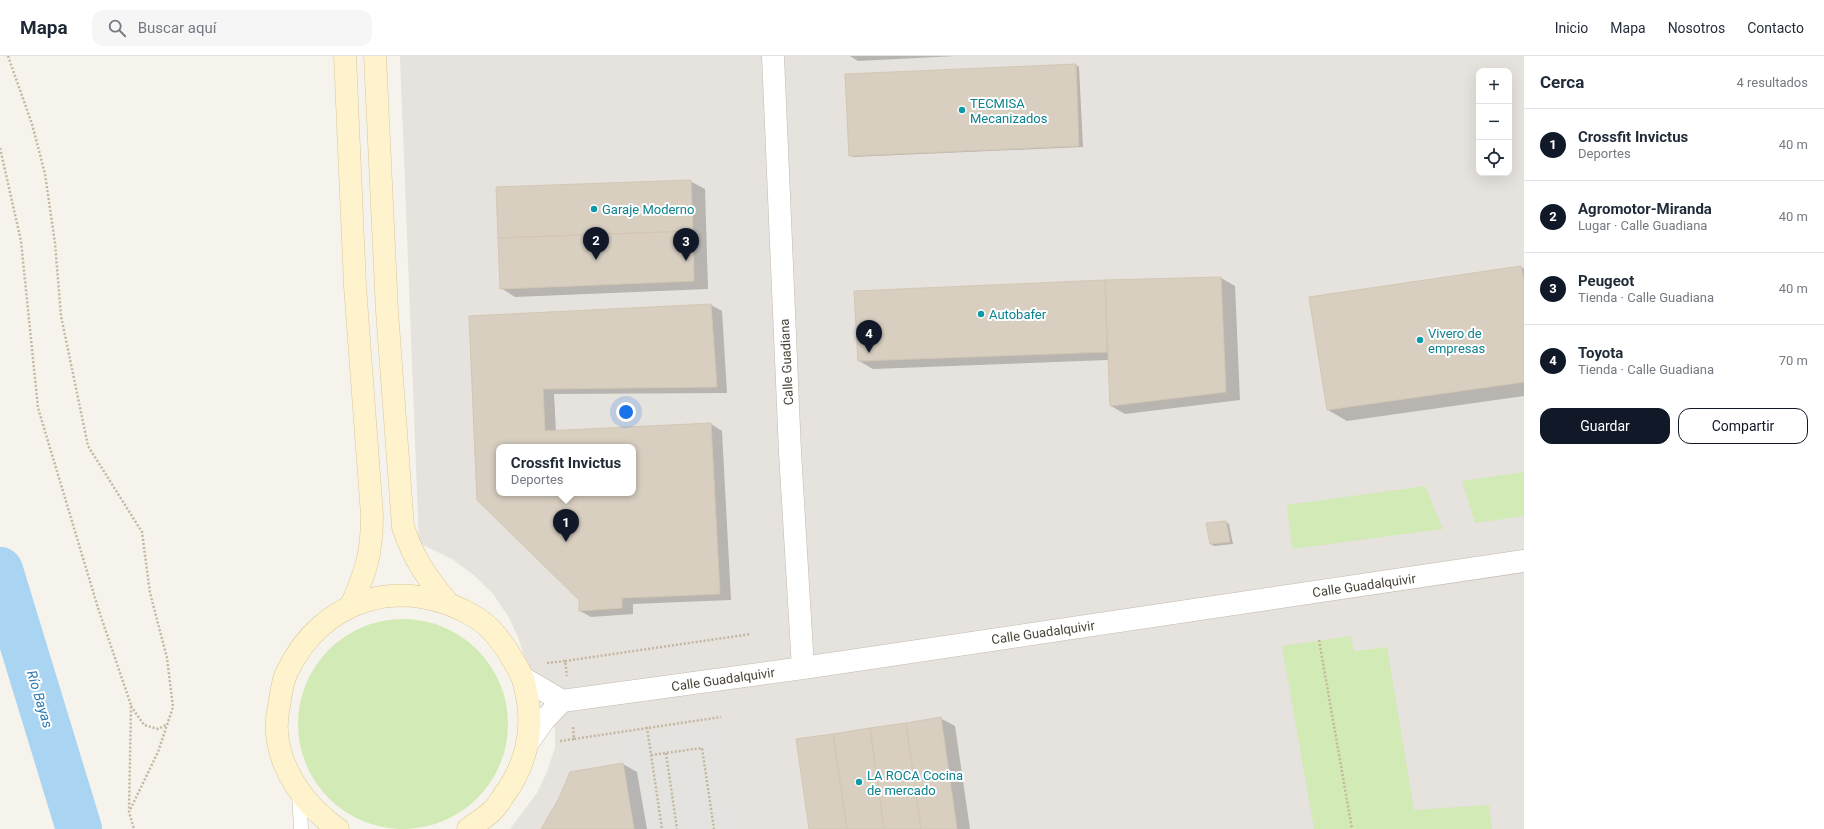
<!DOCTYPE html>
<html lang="es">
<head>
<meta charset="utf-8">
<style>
	:root { --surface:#fff; --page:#f6f6f7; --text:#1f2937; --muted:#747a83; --line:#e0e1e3; --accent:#111827 }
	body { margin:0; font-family:Roboto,sans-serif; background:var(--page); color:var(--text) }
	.controls { position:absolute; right:12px; top:12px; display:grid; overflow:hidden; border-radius:8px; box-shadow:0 4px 16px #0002 }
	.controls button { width:36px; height:36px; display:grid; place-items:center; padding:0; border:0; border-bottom:1px solid var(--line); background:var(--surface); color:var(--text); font:20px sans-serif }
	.you { position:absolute; left:626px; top:356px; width:14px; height:14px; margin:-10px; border:3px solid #fff; border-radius:50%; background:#1a73e8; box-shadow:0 0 0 6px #1a73e833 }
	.badge { display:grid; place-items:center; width:26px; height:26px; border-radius:50%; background:var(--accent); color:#fff; font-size:13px; font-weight:700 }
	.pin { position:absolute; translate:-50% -33px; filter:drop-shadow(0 1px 2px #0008) }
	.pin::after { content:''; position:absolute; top:21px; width:14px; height:12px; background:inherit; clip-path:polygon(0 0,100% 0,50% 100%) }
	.popup { position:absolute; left:496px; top:388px; width:140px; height:52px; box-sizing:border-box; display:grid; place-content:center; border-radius:8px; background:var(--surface); filter:drop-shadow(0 1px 3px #0005); font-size:13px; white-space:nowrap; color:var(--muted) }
	.popup b { font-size:15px; color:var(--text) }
	.popup::after { content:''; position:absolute; left:50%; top:100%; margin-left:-8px; border:8px solid transparent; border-top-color:var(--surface) }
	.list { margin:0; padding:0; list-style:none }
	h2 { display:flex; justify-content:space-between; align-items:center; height:52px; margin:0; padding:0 16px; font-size:17px }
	h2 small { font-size:13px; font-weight:400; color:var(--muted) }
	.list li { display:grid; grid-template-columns:26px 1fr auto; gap:12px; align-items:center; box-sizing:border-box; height:72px; padding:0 16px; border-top:1px solid var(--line) }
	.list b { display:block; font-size:15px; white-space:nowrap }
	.list p { margin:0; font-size:13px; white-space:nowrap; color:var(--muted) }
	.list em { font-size:13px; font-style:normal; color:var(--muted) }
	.actions { display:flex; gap:8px; padding:12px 16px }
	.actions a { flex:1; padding:9px 0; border:1px solid var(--accent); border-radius:12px; text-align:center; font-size:14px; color:var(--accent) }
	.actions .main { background:var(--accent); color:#fff }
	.icon { flex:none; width:22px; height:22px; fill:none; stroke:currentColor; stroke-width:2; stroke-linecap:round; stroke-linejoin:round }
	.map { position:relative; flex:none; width:1524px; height:773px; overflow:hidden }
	header { display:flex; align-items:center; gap:24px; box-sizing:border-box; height:56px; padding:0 20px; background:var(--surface); border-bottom:1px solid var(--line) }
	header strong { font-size:19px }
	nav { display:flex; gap:22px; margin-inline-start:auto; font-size:14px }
	.search { width:280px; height:36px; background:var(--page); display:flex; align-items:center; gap:10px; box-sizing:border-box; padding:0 14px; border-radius:12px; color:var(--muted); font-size:15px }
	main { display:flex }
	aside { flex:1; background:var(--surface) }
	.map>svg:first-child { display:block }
	.industrial { fill:#e6e2dd; fill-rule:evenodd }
	.green { fill:#d2eab5 }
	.parking { fill:#e5e3e0 }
	.shadow { fill:#0003; fill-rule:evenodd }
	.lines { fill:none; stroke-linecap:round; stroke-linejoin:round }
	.river { stroke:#a9d4f2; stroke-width:46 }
	.building { fill:#d8cfc1; stroke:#d3c7b4; fill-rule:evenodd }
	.lane-casing { stroke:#c2bbae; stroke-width:15 }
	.street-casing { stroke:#c2bbae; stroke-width:23 }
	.secondary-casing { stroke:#d6c79b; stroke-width:23 }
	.path { stroke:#c4b79f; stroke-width:2.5; stroke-dasharray:2 2; stroke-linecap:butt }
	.lane { stroke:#fff; stroke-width:14 }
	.street { stroke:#fff; stroke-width:22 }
	.secondary { stroke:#fff3cd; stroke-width:22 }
	.culture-dot { fill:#0f9aa8; stroke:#fff; stroke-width:1.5 }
	.labels { text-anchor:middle; stroke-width:4; stroke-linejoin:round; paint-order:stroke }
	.culture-label { font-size:13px; fill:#0d838f; stroke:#fff; text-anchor:start }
	.street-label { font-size:13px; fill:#4b4439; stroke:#fff }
	.water-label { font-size:14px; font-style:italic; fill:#2e7ab2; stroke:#fff }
</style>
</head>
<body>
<header>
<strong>Mapa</strong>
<div class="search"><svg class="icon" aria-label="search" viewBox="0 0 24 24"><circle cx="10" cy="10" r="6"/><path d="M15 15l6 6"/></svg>Buscar aquí</div>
<nav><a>Inicio</a><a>Mapa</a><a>Nosotros</a><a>Contacto</a></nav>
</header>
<main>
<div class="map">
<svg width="1524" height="773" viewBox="0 0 1524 773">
	<rect width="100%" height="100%" fill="#f6f3ec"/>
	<path class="industrial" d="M400,0H1524V773H510L537,737L547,716L555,691V673L525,602L518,581L508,560L493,538L475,520L452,503L419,487ZM1479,15H1509V117H1479ZM499,391H633V437H499Z"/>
	<path class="green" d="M1524,416V460L1475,467L1462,425Z
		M1425,430L1443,473L1292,493L1287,449Z
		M298 668a105 105 0 1 1 210 0a105 105 0 1 1-210 0Z
		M1351,580L1354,595L1387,591L1414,754L1489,749L1492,773H1314L1282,590Z"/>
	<path class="parking" d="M722,666L738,773H634L620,681Z"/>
	<path class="shadow" d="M850,0H956L858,5Z
		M1076,9L1079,11L1083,91L853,101L850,99Z
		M690,125L705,133L708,233L515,241L501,232Z
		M1521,211L1524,213V340L1347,365L1328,354Z
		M1221,222L1235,230L1240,344L1125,358L1111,350L1108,304L873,313L859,305L855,236Z
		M711,249L722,255L727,337L554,338L556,376L711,368L722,375L731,544L633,548V558L591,561L580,555V544L478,443L470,260ZM499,391H633V437H499Z
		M1226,466L1229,468L1233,488L1214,490L1211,488Z
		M940,662L955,670L970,773H810Z
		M623,708L637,716L647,773H541Z"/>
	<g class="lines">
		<path class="river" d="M0,514L79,773"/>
	</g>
	<path class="building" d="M1076,8L1079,90L849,100L845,18Z
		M691,124L693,175L498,182L496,131Z
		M693,175L694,225L500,233L498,182Z
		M1521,210L1524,226V326L1327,354L1309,241Z
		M1221,221L1226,336L1110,350L1105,224Z
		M1105,224L1107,296L858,305L854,235Z
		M711,248L717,331L543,333L545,375L711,367L720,538L622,542V552L579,555V544L477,444L469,260ZM499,391H633V437H499Z
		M1226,465L1230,486L1210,488L1206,467Z
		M941,661L957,773H921L906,667Z
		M906,667L921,773H884L870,672Z
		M870,672L884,773H847L833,678Z
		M833,678L847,773H809L796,683Z
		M623,707L634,773H541L559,742L570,716Z"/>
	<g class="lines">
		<g class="lane-casing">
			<path id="lane" d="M299,737L301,773"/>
		</g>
		<g class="street-casing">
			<path id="street" d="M773,0L790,396L803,612
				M523,622L562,645L803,612L1524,505
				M529,685L544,664L562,645"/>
		</g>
		<g class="secondary-casing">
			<path id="secondary" d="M345,0L355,230L372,459C372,498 366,515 351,550
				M375,0L387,255L403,471C414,504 426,520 447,546
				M338,773C299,746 268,698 279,650C281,639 282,627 286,618C322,540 405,518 477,562C492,572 504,588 513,604C516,609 520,615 522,621C525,627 525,634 527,640C534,676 525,711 504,739C500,745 497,751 492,755C485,762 476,767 468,773"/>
		</g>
		<path class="path" d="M8,0L32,68L45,118L55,187L61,260L88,390L142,476L150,537L167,602L173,651L158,696L129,756
			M0,92L21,185L38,352L98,552L131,649L129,756L134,773
			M1319,584L1352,773
			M565,605L751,578
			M547,607L565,605L567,620
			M131,650L144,669L158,673L166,669
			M647,671L662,773
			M574,683L721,661
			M560,685L574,683L573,670
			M666,697L677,773
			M651,699L702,692L714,773"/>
		<use href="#lane" class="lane"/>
		<use href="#street" class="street"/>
		<use href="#secondary" class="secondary"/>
	</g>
	<g class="culture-dot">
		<circle cx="962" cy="54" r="4"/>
		<circle cx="594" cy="153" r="4"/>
		<circle cx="981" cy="258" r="4"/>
		<circle cx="1420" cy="284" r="4"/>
		<circle cx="859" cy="726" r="4"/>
	</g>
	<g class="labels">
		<g class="culture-label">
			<text x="970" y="52">TECMISA<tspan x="970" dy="15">Mecanizados</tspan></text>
			<text x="602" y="158">Garaje Moderno</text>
			<text x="989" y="263">Autobafer</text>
			<text x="1428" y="282">Vivero de<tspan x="1428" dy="15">empresas</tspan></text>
			<text x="867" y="724">LA ROCA Cocina<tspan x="867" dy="15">de mercado</tspan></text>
		</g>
		<g class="street-label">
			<text transform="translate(786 306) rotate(-93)" y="5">Calle Guadiana</text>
			<text transform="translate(1364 529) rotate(-8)" y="5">Calle Guadalquivir</text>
			<text transform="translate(1043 576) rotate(-8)" y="5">Calle Guadalquivir</text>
			<text transform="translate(723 623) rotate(-8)" y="5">Calle Guadalquivir</text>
		</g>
		<g class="water-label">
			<text transform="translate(40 643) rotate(73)" y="5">Río Bayas</text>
		</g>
	</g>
</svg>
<div class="controls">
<button>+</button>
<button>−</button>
<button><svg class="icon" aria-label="locate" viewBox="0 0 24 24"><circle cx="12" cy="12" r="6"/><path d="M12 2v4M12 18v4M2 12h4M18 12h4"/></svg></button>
</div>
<div class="you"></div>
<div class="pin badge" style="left:566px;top:486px">1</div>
<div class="popup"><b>Crossfit Invictus</b>Deportes</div>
<div class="pin badge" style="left:596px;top:204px">2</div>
<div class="pin badge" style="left:686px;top:205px">3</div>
<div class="pin badge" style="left:869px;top:297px">4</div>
</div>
<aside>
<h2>Cerca<small>4 resultados</small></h2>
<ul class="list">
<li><span class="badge">1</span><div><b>Crossfit Invictus</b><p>Deportes</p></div><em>40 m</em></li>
<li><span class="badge">2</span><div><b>Agromotor-Miranda</b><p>Lugar · Calle Guadiana</p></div><em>40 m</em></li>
<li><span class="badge">3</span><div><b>Peugeot</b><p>Tienda · Calle Guadiana</p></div><em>40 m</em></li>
<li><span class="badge">4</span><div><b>Toyota</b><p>Tienda · Calle Guadiana</p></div><em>70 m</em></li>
</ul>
<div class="actions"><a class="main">Guardar</a><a>Compartir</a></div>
</aside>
</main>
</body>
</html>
